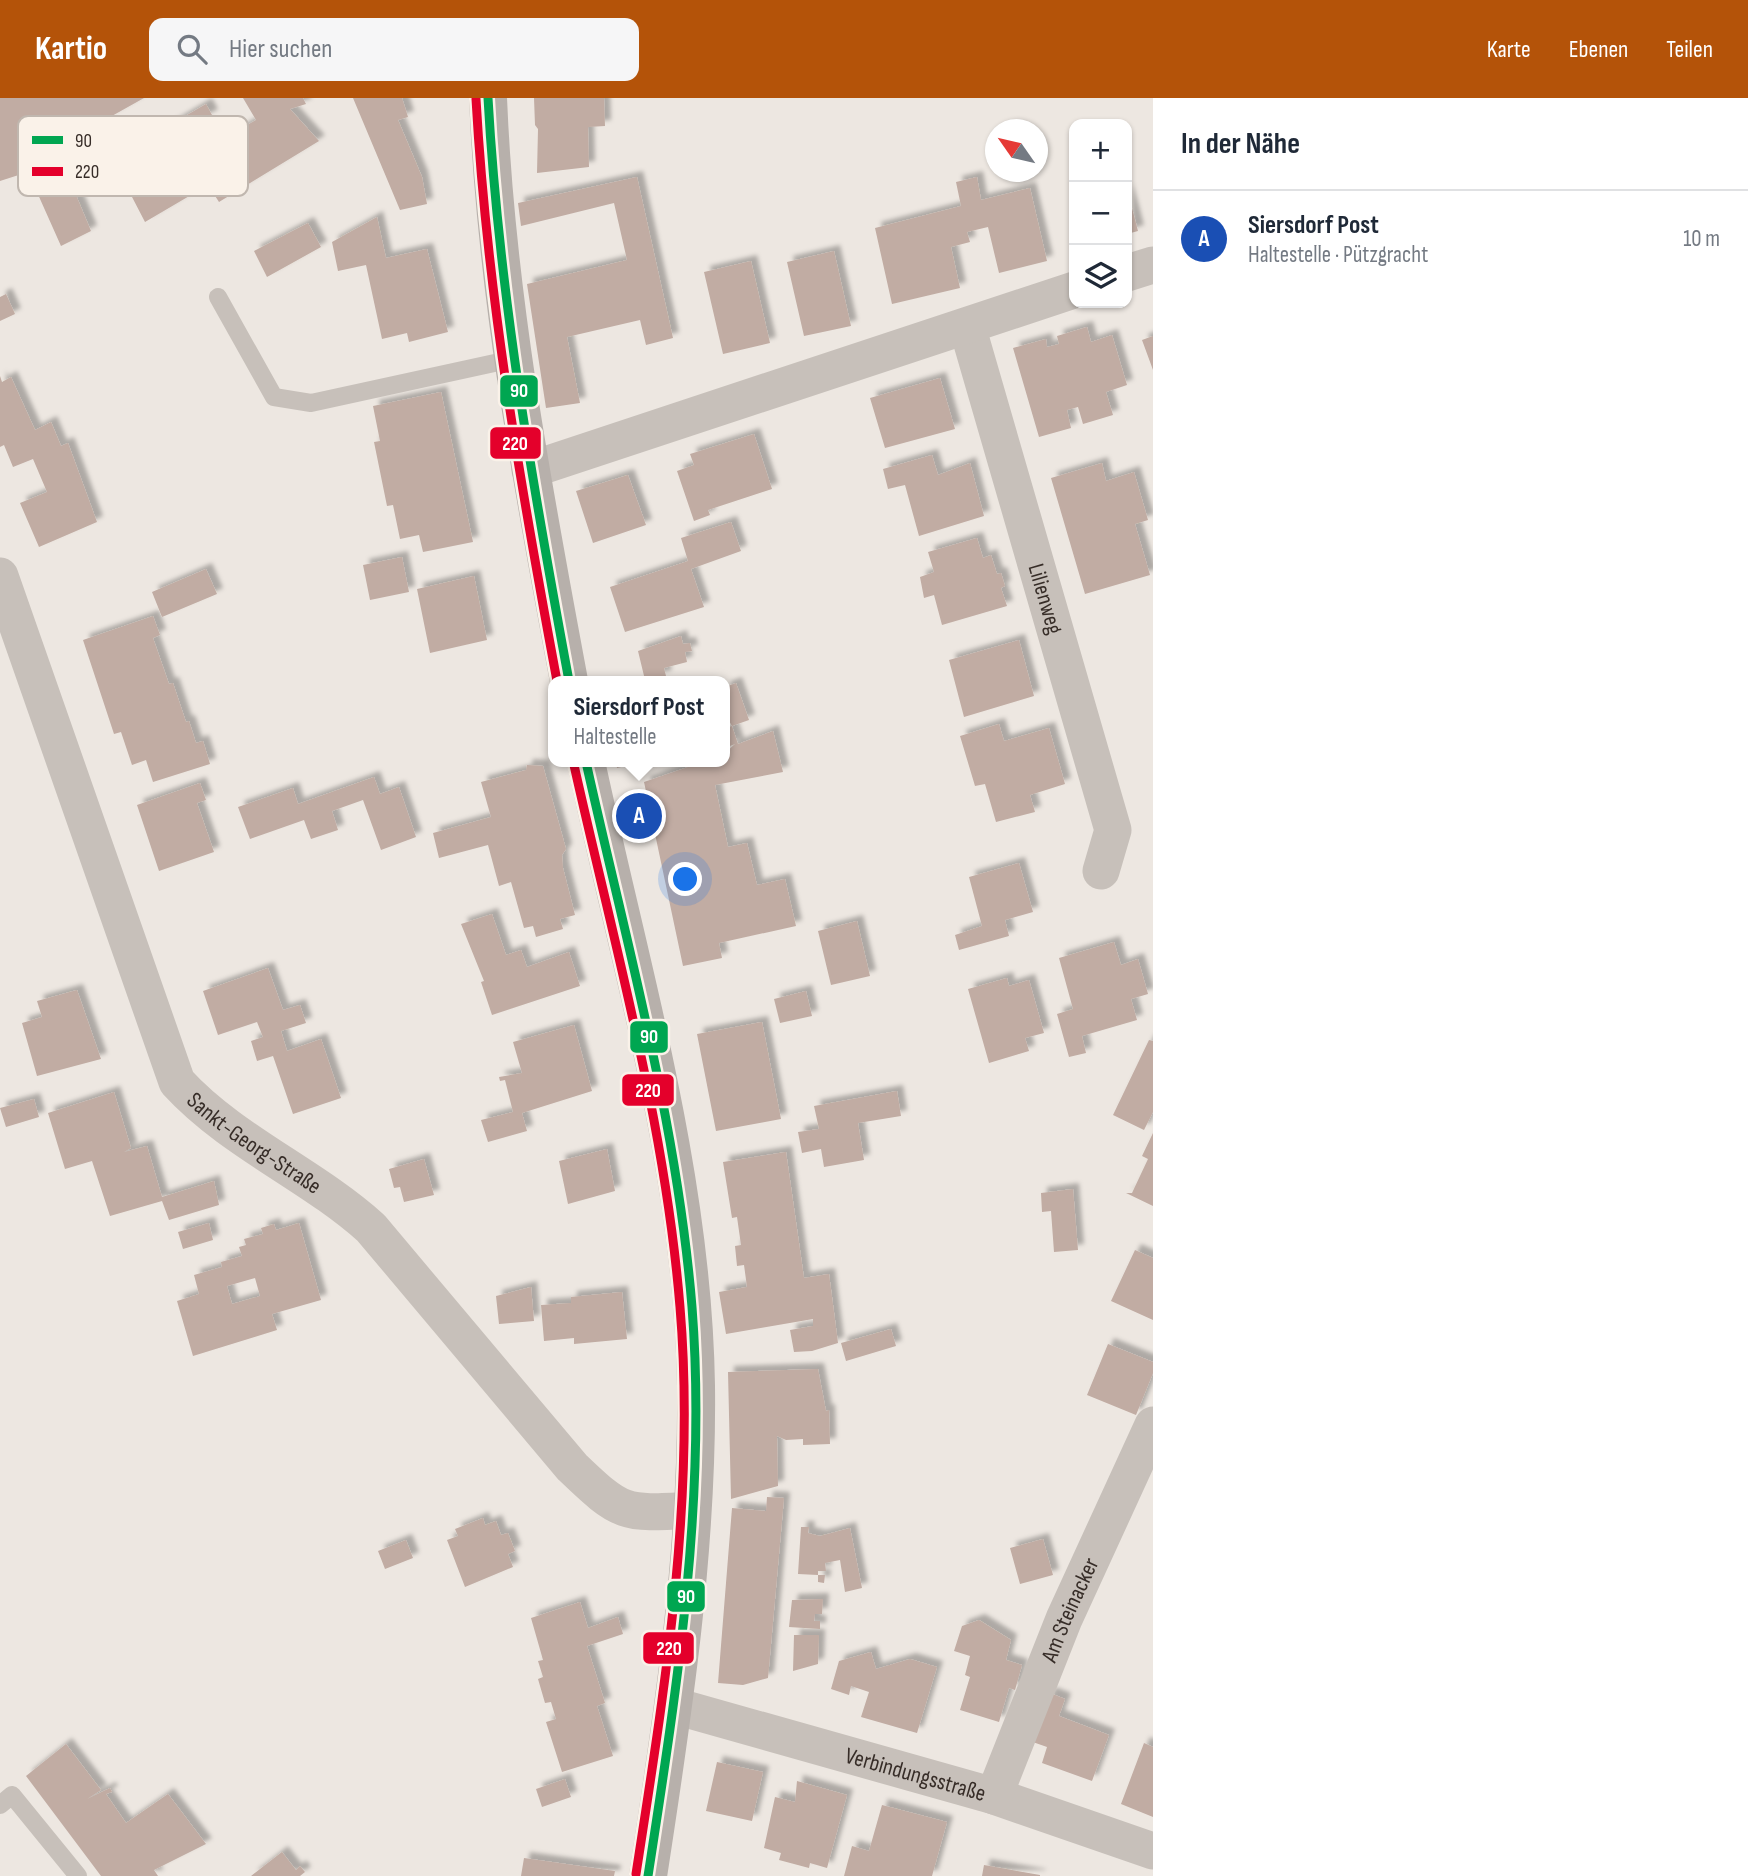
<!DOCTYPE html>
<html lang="de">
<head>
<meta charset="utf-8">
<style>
	:root { --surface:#fff; --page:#f6f6f7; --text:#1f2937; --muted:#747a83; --line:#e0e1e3; --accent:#b45309 }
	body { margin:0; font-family:"Sofia Sans Condensed",sans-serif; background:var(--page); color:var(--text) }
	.controls { position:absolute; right:21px; top:21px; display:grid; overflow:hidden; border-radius:14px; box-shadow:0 2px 5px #0004 }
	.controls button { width:63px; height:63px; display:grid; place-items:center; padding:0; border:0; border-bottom:2px solid var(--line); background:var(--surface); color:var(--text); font:35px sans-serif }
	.compass { position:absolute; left:985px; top:21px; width:63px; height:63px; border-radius:50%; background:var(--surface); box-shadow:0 2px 5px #0004; rotate:304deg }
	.you { position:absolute; left:686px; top:782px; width:24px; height:24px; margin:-18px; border:5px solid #fff; border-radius:50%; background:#1a73e8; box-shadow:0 0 0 10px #1a73e833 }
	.badge { display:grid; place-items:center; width:46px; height:46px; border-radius:50%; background:var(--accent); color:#fff; font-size:23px; font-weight:700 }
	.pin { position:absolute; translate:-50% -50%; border:4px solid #fff; box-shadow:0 2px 7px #0006 }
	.popup { position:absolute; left:548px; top:578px; width:182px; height:91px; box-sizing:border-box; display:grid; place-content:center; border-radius:14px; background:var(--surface); filter:drop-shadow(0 2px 5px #0005); font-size:23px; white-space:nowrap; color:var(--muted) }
	.popup b { font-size:26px; color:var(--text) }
	.popup::after { content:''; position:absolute; left:50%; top:100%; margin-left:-14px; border:14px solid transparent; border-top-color:var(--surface) }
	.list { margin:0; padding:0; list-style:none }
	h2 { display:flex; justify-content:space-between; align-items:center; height:91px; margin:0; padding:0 28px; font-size:30px }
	h2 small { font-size:23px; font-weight:400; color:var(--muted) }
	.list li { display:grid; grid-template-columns:46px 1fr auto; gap:21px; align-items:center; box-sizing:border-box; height:98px; padding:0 28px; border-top:2px solid var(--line) }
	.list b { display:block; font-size:26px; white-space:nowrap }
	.list p { margin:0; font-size:23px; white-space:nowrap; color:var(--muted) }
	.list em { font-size:23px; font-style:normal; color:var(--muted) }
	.icon { flex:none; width:38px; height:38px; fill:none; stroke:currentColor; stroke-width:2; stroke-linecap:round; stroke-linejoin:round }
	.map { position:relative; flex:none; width:1153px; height:1778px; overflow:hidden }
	header { display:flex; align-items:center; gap:42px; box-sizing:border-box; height:98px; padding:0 35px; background:var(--accent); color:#fff }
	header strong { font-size:33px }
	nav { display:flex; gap:38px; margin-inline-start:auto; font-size:24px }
	.search { width:490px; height:63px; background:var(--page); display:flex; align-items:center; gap:18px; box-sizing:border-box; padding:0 24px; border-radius:14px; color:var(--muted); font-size:26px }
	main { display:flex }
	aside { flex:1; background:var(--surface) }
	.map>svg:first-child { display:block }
	.building { fill:#c1aca3; fill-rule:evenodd; filter:url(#shadow) }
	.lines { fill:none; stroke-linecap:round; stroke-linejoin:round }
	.service { stroke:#c7c0ba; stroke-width:18 }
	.minor { stroke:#c7c0ba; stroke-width:37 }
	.secondary { stroke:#b7b0ab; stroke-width:38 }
	.bus-1-casing { stroke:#faf2e9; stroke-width:14 }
	.bus-2-casing { stroke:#faf2e9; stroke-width:14 }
	.bus-1 { stroke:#00a651; stroke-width:9 }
	.bus-2 { stroke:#e4002b; stroke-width:9 }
	.labels { text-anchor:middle; stroke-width:5; stroke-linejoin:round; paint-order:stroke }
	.street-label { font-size:23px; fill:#372d28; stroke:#faf2e9 }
	.key { fill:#faf2e9; stroke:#c0b7af; stroke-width:2 }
	.key-label { font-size:19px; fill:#372d28 }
	.line-badge { stroke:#faf2e9; stroke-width:2.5 }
	.badge-label { font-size:19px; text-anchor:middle; font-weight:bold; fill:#fff }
</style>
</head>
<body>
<header>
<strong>Kartio</strong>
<div class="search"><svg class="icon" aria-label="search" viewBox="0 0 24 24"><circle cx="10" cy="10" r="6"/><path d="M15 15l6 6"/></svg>Hier suchen</div>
<nav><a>Karte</a><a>Ebenen</a><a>Teilen</a></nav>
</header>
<main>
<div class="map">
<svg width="1153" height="1778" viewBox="0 0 1153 1778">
	<defs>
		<filter id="shadow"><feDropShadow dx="6" dy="-6" stdDeviation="2" flood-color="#0004"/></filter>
	</defs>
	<rect width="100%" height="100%" fill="#ede7e1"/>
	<path class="building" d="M0,0H144L94,28L72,34L73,37L18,49L28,74L60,59L91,133L61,148L28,74L0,83Z
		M243,0H303L306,6L290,11L319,43L219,104L208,87L145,124L104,45L116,35L122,55L206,6L212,17L187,30L201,54L256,22Z
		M353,0H402L408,19L398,22L422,79L427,106L400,112Z
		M534,0H604L605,28L588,29L589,69L537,75L538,31L535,27Z
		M637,79L673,240L646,247L640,222L567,239L580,305L546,310L527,186L627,162L614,105L521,128L518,105Z
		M977,79L981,102L1030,90L1047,163L999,175L988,129L967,134L970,144L951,149L960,190L892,206L875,130L961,108L956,84Z
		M1127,91L1138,133L1127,136Z
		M377,119L386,160L427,151L448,234L409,244L407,235L382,241L366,167L338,173L332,144Z
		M308,125L321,149L267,179L254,153Z
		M834,153L851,228L804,238L787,164Z
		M751,163L770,245L723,256L704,174Z
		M6,196L15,216L0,223V199Z
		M1087,229L1091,244L1112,237L1127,287L1106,294L1113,317L1083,326L1078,309L1067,312L1071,330L1039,339L1013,250L1046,241L1047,249L1059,246L1057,238Z
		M1153,238V272L1142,242Z
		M0,278L2,284L11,279L35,332L51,324L61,348L68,345L97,424L39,449L20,405L47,394L33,361L13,369L4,347L0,349Z
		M940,280L955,331L885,350L870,300Z
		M441,294L473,444L423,454L419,437L400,441L393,407L387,408L374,344L380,343L373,308Z
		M754,336L772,391L708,412L710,417L694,423L677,373L694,367L690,356Z
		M932,357L938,377L970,365L984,418L919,438L905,387L888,391L883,371Z
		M1102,365L1106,383L1134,374L1148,422L1135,426L1150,477L1085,496L1051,380Z
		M628,377L646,427L593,445L576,393Z
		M731,424L741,453L691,471L704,509L625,534L610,489L688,463L681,440Z
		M977,440L983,460L991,457L997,476L1001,475L1005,488L1001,490L1007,508L942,527L934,497L924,500L920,479L934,474L928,454Z
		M402,459L409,494L370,502L363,467Z
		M206,471L217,496L162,519L152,494Z
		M474,478L487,542L430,555L417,491Z
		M153,518L160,537L153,540L169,586L173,585L186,624L189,623L196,645L203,643L210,666L153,684L146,662L132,667L121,634L114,636L83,542Z
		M681,538L683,546L690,545L692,553L685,554L687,564L664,570L666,578L645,582L638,553Z
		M1019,542L1034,598L964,619L949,562Z
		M736,585L749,622L732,628L725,616V589Z
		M999,626L1004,643L1049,630L1065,686L1030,697L1035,714L996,724L985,686L975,688L960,638Z
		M732,628L738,646L773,633L783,674L715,687L728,749L747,745L757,787L785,781L796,828L719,845L722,860L683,868L644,684L694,667L693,664H725V655L735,646L725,650V630Z
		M616,664H638V665L617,670Z
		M527,667L543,668L566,751L562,757L563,770L575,817L560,821L563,831L536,839L533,828L524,830L511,784L499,788L488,747L439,760L433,735L491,719L481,684L526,672Z
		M374,679L380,696L399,689L416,739L381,752L363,702L332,713L338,732L311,741L304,722L250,741L238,709L293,690L298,706Z
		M200,685L206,702L197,705L214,754L159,773L137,707Z
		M1019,765L1033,814L1005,822L1009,838L959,852L955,837L982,828L969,779Z
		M492,816L506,857L521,852L527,869L569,854L580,888L492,917L481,884L484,883L461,826Z
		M857,823L870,878L831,887L818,833Z
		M1114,844L1121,867L1138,861L1148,896L1131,901L1137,922L1082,938L1086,955L1069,959L1057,916L1073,911L1059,860Z
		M268,870L283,912L300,907L306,925L281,933L287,953L321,941L341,1000L293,1016L273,958L257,963L251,943L263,939L257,924L218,937L203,893Z
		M1007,880L1009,888L1029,882L1044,935L1025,940L1029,953L989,965L968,891Z
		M77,892L101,961L37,978L22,925L42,919L37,903Z
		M806,893L812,918L780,925L774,901Z
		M762,924L781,1021L716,1033L697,936Z
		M574,927L592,993L522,1015L527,1033L488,1044L481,1022L513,1014L505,982L500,983L499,979L522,975L513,944Z
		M1149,942L1153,943V1014L1144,1032L1113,1017Z
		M897,993L901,1018L858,1025L864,1062L824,1069L821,1051L802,1055L798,1034L819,1031L814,1008Z
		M114,994L131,1050L124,1054L147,1048L162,1099L214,1083L219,1107L169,1122L162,1103L110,1118L92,1063L65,1071L48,1015Z
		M34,1001L39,1019L6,1029L0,1010Z
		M1153,1035V1108L1126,1095H1132L1148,1061L1142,1058Z
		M607,1051L615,1093L568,1106L559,1063Z
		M786,1054L804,1180L829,1176L838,1245L812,1253L794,1254L790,1232L813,1228V1221L726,1236L719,1194L747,1189L744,1167L737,1168L735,1148L741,1147L737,1119L732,1120L723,1064Z
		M424,1061L434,1097L404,1104L400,1089L394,1090L389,1071Z
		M1073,1091L1078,1152L1054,1154L1051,1113L1042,1114L1041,1095Z
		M209,1125L213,1142L183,1151L178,1134Z
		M299,1125L321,1202L272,1216L277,1232L193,1258L177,1203L199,1196L194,1177L222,1169L221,1164L242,1158L239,1149L246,1147L244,1141L263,1136L261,1130L274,1126L276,1132ZM255,1180L260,1198L232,1206L227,1188Z
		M1135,1152L1153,1160V1222L1111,1203Z
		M531,1189L534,1223L499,1226L496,1198Z
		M622,1194L627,1241L574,1246V1240L544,1243L541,1207L571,1205V1199Z
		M891,1231L896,1248L846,1263L841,1245Z
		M1108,1246L1153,1264V1275L1136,1317L1087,1297Z
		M818,1271L826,1313L829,1312L830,1346L803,1347V1341L786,1342L777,1338L778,1388L731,1401L728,1274Z
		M767,1399L784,1400L768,1580L743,1587L718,1585L732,1410L766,1413Z
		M483,1420L485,1427L496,1423L501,1437L508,1435L515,1453L508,1456L513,1469L465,1489L447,1442L458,1438L455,1431Z
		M801,1429H809L808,1435L820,1438L850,1430L862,1490L845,1494L840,1462L825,1465L826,1473H818V1477L798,1476Z
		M1043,1441L1053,1477L1020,1486L1010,1450Z
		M406,1442L413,1460L385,1471L378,1453Z
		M818,1477H825L824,1485L818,1484Z
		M823,1501L822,1516H815L814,1523H820V1531L789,1529L792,1502Z
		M580,1504L588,1530L618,1519L623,1536L587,1548L605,1605L597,1608L613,1658L562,1674L546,1624L556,1621L551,1604L545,1605L538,1581L543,1579L538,1563L543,1562L531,1520Z
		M979,1522L1011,1542L1006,1562L1022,1567L1015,1592L1009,1590L999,1624L960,1612L970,1579L965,1577L970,1558L954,1553L962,1528Z
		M794,1537H819L818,1566L793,1573Z
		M871,1554L876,1571L910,1561L937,1569L917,1635L861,1619L869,1594L851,1588L849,1597L831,1591L839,1563Z
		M1050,1595L1065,1601L1059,1618L1109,1637L1092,1683L1042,1665L1047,1649L1027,1642Z
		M1144,1645L1153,1649V1719L1121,1706Z
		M66,1646L101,1692L87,1701L110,1690L112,1694L106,1696L126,1725L168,1696L206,1746L154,1772L158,1778H101L26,1678Z
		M717,1664L763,1674L752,1723L706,1713Z
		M565,1681L571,1699L542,1709L536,1691Z
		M797,1683L847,1697L827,1770L810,1765L809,1770L779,1762L781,1755L764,1750L775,1699L795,1704Z
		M882,1707L947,1724L932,1778H844L852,1748L869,1753Z
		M282,1754L296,1772L300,1768L305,1774L300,1778H251Z
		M524,1760L615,1773L614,1778H521Z
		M984,1767L1040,1777V1778H982Z"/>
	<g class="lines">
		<path class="service" d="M218,199L274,299L311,305L513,261
			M0,1707L12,1697L78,1778"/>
		<g class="minor">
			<path d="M1127,175L1153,167"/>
			<path id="s1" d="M967,228L1113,732L1101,773"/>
			<path d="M530,372L1074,192"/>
			<path id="s2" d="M0,478L177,984C232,1044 311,1076 371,1130L572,1369C622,1417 624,1416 692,1412"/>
			<path id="s3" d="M675,1608L994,1698L1153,1753"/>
			<path id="s4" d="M994,1698L1064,1521L1153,1327"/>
		</g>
		<path class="secondary" d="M488,0C496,197 533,390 569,583
			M586,664C630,869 693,1077 696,1288C698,1452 673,1616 648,1778"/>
		<g class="bus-1-casing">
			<path id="bus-1" d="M488,0C499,197 533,389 569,583
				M586,664C626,844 677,1024 692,1209C707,1399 677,1590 648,1778"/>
		</g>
		<g class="bus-2-casing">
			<path id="bus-2" d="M476,1C487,197 521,390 557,583
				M574,667C614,846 665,1025 680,1209C696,1399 665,1589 636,1776"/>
		</g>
		<use href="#bus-1" class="bus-1"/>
		<use href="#bus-2" class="bus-2"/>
	</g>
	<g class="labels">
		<g class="street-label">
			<text dy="8" stroke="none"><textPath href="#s1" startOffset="284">Lilienweg</textPath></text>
			<text dy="8" stroke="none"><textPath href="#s2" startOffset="635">Sankt-Georg-Straße</textPath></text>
			<text dy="8" stroke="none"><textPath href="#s4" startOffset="201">Am Steinacker</textPath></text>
			<text dy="8" stroke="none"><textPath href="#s3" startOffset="250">Verbindungsstraße</textPath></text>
		</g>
	</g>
	<rect x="18" y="18" width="230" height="80" rx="10" class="key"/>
	<rect x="32" y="38" width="31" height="8" fill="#00a651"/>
	<rect x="32" y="69" width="31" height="9" fill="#e4002b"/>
	<g class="key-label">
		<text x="75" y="49">90</text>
		<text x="75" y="80">220</text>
	</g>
	<g class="line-badge">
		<rect x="499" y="276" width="40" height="34" rx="7" fill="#00a651"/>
		<rect x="489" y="328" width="53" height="34" rx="7" fill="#e4002b"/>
		<rect x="629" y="922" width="40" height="34" rx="7" fill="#00a651"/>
		<rect x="621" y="975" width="54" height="34" rx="7" fill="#e4002b"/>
		<rect x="666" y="1482" width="40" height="33" rx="7" fill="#00a651"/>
		<rect x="642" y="1533" width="53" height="34" rx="7" fill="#e4002b"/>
	</g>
	<g class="badge-label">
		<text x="519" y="299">90</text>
		<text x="515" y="352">220</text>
		<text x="649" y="945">90</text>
		<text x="648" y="999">220</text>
		<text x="686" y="1505">90</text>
		<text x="669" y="1557">220</text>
	</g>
</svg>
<div class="controls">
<button>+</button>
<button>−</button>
<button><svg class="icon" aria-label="layers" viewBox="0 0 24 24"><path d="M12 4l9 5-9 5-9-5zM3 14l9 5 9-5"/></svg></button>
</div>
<svg class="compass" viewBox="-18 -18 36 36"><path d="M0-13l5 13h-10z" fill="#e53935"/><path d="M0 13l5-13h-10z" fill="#747a83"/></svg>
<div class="you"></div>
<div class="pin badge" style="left:639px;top:718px;background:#1a4fb4">A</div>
<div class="popup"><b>Siersdorf Post</b>Haltestelle</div>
</div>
<aside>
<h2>In der Nähe<small></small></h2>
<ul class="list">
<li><span class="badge" style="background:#1a4fb4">A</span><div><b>Siersdorf Post</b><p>Haltestelle · Pützgracht</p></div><em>10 m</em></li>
</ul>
</aside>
</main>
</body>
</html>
